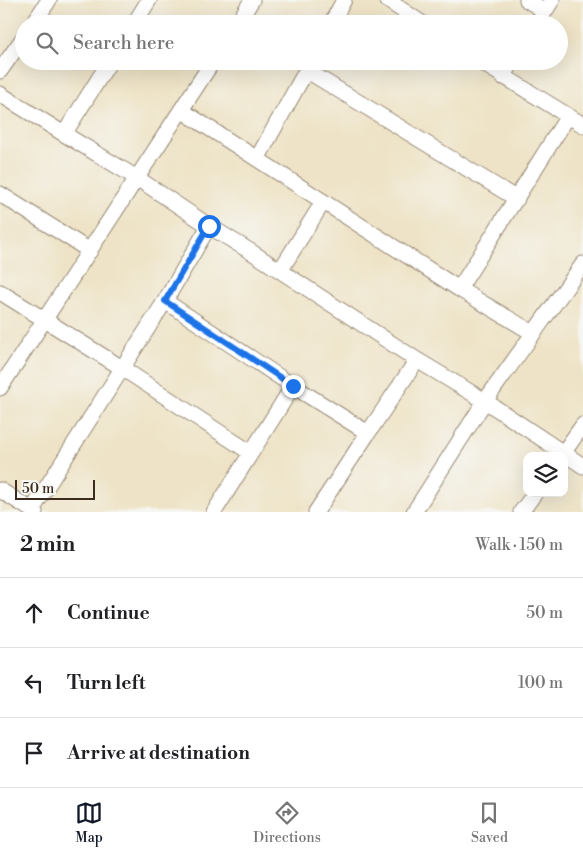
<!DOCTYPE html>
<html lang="en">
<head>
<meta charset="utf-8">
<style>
	:root { --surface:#fff; --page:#f6f6f6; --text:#202124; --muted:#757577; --line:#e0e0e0; --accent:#111827 }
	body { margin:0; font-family:"Libre Bodoni",serif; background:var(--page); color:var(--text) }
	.controls { position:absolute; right:15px; bottom:15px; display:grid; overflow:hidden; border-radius:10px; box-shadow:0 5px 20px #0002 }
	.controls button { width:45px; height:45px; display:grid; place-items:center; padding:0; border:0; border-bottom:1px solid var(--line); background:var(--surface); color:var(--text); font:25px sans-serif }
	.scale { position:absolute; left:15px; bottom:12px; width:80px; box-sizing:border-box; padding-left:5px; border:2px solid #3b2a1e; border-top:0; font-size:14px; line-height:18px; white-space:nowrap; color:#3b2a1e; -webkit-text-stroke:4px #f6f6f2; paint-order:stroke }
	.stop { position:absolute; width:15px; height:15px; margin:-11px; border:4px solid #1a73e8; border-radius:50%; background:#fff }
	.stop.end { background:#1a73e8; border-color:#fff; box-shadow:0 1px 5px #0008 }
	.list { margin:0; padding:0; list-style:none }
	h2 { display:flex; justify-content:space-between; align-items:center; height:65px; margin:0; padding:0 20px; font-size:21px }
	h2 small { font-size:16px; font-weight:400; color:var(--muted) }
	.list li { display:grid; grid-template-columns:32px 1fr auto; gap:15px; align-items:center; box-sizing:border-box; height:70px; padding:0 20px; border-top:1px solid var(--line) }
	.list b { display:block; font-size:19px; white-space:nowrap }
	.list em { font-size:16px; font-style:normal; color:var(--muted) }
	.icon { flex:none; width:28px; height:28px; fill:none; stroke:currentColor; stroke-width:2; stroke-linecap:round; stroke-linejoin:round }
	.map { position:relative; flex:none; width:583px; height:512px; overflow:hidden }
	.search { position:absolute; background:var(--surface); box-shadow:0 5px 20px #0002; left:15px; right:15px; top:15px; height:55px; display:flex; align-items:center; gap:12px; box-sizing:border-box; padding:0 18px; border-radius:28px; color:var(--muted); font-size:19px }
	.sheet { height:275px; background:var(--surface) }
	nav { display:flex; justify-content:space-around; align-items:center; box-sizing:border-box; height:70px; border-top:1px solid var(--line); background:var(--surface); font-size:14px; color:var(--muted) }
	nav a { display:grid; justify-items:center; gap:2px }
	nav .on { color:var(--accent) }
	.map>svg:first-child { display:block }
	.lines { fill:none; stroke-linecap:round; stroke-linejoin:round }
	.minor-casing { stroke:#948672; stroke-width:17 }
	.minor { stroke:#fff; stroke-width:15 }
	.route { stroke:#1a73e8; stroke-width:6 }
</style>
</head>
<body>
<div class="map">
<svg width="583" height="512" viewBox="0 0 583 512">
	<rect width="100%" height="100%" fill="#f6f6f2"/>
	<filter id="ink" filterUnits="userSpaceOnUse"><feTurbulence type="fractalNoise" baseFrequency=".02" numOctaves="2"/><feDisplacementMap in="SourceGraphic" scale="10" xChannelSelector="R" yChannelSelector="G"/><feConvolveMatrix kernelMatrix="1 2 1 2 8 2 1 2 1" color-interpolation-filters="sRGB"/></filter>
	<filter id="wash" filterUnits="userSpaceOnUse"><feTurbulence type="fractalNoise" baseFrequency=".0096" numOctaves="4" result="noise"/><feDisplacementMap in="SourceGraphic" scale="20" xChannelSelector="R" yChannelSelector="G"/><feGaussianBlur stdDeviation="1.12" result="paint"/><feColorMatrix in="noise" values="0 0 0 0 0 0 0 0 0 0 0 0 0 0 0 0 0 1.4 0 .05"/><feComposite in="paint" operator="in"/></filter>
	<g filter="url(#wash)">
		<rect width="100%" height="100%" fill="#eee3c6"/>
	</g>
	<g filter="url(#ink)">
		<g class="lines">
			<g class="minor-casing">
				<path id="minor" d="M387,0L423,24
					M527,0L545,11
					M33,24L49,0
					M134,24L149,0
					M237,24L252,0
					M331,24L344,0
					M537,24L552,0
					M479,61L583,125
					M306,70L517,199
					M0,71L24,37
					M503,77L513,61
					M0,94L64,134L137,178L209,226L253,253L417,360L485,401L583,466
					M181,110L459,289L533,333
					M64,134L110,61
					M257,159L311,62
					M0,194L90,251
					M280,271L323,202
					M459,289L568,116
					M0,292L122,368L251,453
					M165,301L293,386L368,433L417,360
					M0,388L213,61
					M561,456L583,425
					M0,490L35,512
					M32,510L165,301L209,226
					M214,512L293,386
					M316,512L368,433
					M414,512L485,401L583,264
					M521,512L535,493"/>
			</g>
			<use href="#minor" class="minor"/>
		</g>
	</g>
	<g class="lines" filter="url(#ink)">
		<path class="route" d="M209,226L165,301L293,386"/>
	</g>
</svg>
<div class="controls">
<button><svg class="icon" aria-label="layers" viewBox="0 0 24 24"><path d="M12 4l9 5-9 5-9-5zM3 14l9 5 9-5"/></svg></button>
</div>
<div class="scale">50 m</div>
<div class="stop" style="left:209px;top:226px"></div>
<div class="stop end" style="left:293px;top:386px"></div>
<div class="search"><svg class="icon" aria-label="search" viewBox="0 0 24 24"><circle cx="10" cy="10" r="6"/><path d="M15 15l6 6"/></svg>Search here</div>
</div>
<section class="sheet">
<h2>2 min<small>Walk · 150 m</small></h2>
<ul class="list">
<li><svg class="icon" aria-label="ahead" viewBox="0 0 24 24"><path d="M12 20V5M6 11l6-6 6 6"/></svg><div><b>Continue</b></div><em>50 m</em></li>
<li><svg class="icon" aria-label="left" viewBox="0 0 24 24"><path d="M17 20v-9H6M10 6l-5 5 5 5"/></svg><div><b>Turn left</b></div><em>100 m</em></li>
<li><svg class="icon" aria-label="arrive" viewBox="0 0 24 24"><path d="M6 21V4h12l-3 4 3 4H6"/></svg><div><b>Arrive at destination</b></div></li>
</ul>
</section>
<nav>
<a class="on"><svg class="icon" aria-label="map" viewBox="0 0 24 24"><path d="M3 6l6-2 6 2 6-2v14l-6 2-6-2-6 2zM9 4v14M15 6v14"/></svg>Map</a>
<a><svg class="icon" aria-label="directions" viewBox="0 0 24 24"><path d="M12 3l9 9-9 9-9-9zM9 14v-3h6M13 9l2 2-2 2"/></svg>Directions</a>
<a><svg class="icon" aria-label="saved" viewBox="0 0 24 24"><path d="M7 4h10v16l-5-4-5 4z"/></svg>Saved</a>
</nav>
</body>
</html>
